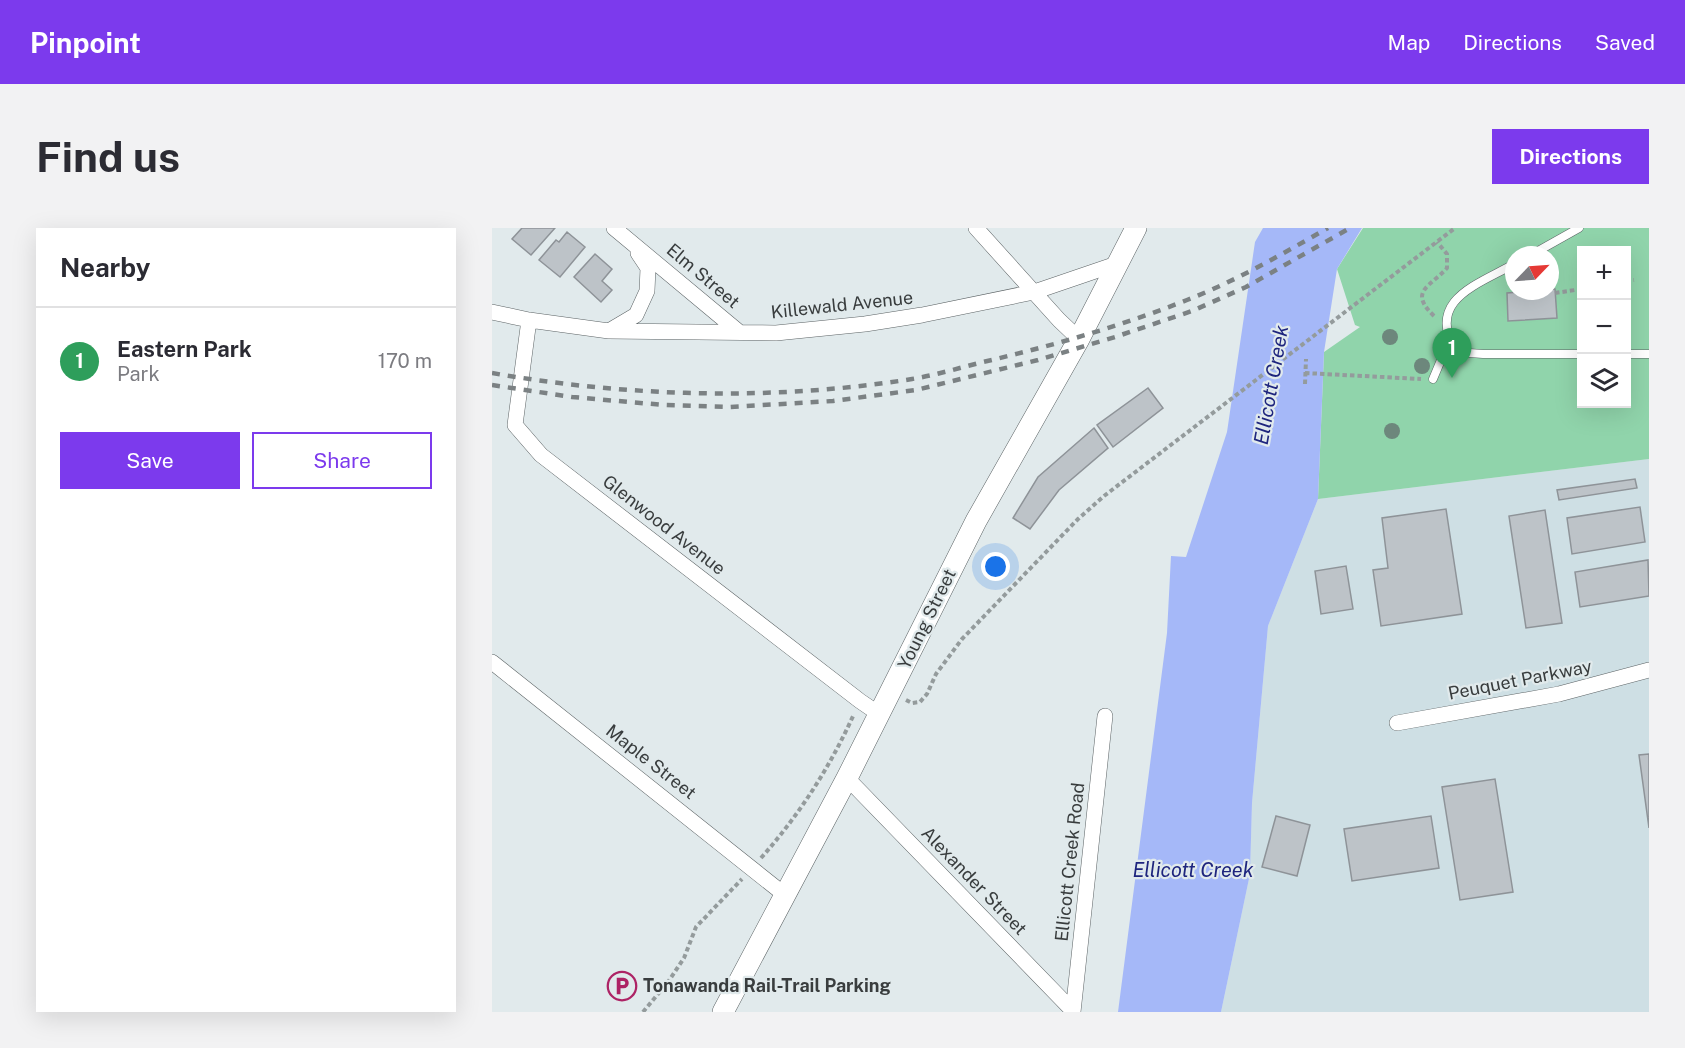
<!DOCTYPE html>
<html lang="en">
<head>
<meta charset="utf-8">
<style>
	:root { --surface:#fff; --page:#f2f2f3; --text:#2b2b33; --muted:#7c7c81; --line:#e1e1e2; --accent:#7c3aed }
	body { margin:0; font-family:"Public Sans",sans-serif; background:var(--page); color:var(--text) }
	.controls { position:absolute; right:18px; top:18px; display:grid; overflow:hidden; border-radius:0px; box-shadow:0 6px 24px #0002 }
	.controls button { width:54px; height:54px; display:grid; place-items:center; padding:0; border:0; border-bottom:2px solid var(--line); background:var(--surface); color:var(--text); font:30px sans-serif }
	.compass { position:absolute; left:1013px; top:18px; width:54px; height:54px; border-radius:50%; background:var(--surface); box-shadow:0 6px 24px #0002; rotate:65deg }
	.you { position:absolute; left:504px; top:339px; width:21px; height:21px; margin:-15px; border:4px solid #fff; border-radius:50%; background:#1a73e8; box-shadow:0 0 0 9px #1a73e833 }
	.badge { display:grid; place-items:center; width:39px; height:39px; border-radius:50%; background:var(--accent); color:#fff; font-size:20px; font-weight:700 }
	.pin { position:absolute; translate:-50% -50px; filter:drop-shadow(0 2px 3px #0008) }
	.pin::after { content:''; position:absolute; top:32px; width:21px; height:18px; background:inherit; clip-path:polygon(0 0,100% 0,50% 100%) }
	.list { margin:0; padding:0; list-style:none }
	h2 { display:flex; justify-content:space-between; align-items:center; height:78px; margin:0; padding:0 24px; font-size:26px }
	h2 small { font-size:20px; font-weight:400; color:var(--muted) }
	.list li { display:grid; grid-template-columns:39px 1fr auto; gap:18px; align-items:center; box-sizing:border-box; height:108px; padding:0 24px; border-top:2px solid var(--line) }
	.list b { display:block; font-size:22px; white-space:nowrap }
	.list p { margin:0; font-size:20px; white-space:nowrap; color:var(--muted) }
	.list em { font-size:20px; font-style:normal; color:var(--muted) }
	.actions { display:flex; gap:12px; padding:18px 24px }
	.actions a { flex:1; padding:14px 0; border:2px solid var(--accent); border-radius:0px; text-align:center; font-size:21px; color:var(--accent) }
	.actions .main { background:var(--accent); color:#fff }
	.icon { flex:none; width:33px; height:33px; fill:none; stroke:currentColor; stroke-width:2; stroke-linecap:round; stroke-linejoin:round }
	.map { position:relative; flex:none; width:1157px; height:784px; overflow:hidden; border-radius:0px }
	header { display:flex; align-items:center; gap:36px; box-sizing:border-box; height:84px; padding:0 30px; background:var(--accent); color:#fff }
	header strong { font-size:28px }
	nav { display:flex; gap:33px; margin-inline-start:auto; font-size:21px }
	.intro { display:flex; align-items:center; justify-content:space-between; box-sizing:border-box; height:144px; padding:0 36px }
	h1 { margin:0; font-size:42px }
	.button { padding:15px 27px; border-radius:0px; background:var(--accent); color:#fff; font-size:21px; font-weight:700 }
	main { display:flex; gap:36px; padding:0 36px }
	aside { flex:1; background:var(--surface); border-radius:0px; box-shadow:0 6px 24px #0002 }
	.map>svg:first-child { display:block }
	.built { fill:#cedfe4 }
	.green { fill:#90d4ab; fill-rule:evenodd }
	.water { fill:#a5b8f8 }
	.building { fill:#bdc3c8; stroke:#8e9398; stroke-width:1.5 }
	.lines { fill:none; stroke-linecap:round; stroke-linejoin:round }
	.lane-casing { stroke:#5c6365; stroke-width:9 }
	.street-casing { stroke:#5c6365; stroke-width:16 }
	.secondary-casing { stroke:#5c6365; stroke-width:22 }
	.path { stroke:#949b9c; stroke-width:4; stroke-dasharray:4.5 3; stroke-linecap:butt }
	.lane { stroke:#fff; stroke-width:8 }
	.street { stroke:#fff; stroke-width:15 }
	.secondary { stroke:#fff; stroke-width:21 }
	.rail { stroke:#7b8183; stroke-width:4.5; stroke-dasharray:8 8; stroke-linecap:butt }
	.tree { fill:#6d877c }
	.labels { text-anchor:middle; stroke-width:4.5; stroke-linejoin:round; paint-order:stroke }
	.street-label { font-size:18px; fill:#393d3e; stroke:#e1eaec }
	.poi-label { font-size:18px; font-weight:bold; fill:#393d3e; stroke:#e1eaec; text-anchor:start }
	.water-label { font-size:20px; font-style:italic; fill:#1e257e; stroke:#e1eaec }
</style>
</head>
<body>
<header>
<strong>Pinpoint</strong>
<nav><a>Map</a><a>Directions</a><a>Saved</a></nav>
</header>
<div class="intro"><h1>Find us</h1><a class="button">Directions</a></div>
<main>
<aside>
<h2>Nearby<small></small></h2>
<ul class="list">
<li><span class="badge" style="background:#2e9e5b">1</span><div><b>Eastern Park</b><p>Park</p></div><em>170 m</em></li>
</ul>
<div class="actions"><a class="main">Save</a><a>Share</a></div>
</aside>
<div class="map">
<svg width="1157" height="784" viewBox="0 0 1157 784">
	<rect width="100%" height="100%" fill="#e1eaec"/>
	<path class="built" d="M1157,231V784H729L758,646L760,575L776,398L826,271Z"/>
	<path class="green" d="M871,0H1157V231L826,271L832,124L868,99L863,97L845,41ZM1090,22H1134V176H1090ZM1022,27H1058V63H1022Z"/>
	<path class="water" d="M771,0H870L845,41L832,124L826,271L776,398L760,575L758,646L729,784H626L675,405L679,328L694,329L735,204L763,14Z"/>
	<path class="building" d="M30,0H63L39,27L20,11Z
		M75,4L93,19L68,49L47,32L64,12L67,14Z
		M103,26L120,41L110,53L120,62L109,74L82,49Z
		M1063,61L1065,90L1016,93L1015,65Z
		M656,160L671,180L621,219L605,197Z
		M602,200L616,220L567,262L538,301L521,290L546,249Z
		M1143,251L1145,260L1067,272L1065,262Z
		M1148,279L1153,314L1080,326L1075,290Z
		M954,281L970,386L889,398L881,342L896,340L890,290Z
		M1053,282L1070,395L1034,400L1017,288Z
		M1156,332L1157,368L1088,379L1083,344Z
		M854,338L861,381L829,386L823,343Z
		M1157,526V600L1147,527Z
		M1003,551L1021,664L968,672L950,559Z
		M784,588L818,597L805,648L770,639Z
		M939,588L947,640L860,653L852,601Z"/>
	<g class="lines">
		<g class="lane-casing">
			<path id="lane" d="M1039,27L1087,0
				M1022,36C985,57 933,72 964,124L991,126H1090
				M1134,126H1157
				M941,151L957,113"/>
		</g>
		<g class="street-casing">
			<path id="street" d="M122,0L247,104
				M484,0L567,92L587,111
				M0,84L37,92L117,103L284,105L373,96L430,87L542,64L627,35
				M37,92L23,197L49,227L368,473L387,486
				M117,103L144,87L155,63L156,40L146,25
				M0,434L293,667
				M905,495L1067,466L1157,442
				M355,550L581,783
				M581,784L613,488"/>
		</g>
		<g class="secondary-casing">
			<path id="secondary" d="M231,784L355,550L484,293L587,111L644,0"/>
		</g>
		<path class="path" d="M1134,53L1142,52
			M1063,65L1090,61
			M942,88C916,63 938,59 955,40V26L945,14
			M813,145L929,151
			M813,156L814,131
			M414,472L420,475L428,474L435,466L444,446L470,411L586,291L612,268L963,0
			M269,630C308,586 338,539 362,486
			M151,784L176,754L192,730L204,699L250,651"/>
		<use href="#lane" class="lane"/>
		<use href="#street" class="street"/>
		<use href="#secondary" class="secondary"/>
		<path class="rail" d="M0,145C137,169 283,173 420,151C444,147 467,140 491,134C560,118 629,98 695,72C744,53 790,26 836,0
			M0,157L80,169L172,177L237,179L341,173L424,162L546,132L623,109L700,83L754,59L858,0"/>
	</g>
	<g class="tree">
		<circle cx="898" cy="109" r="8"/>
		<circle cx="930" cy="138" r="8"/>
		<circle cx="900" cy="203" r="8"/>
	</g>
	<defs>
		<g id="parking-ring" transform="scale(1.5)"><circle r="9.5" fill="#e1eaec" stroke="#ad2365" stroke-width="1.5"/><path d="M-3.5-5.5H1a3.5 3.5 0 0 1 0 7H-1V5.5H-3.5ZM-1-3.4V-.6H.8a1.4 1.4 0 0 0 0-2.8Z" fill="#ad2365"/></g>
	</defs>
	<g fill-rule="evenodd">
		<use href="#parking-ring" x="130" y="758"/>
	</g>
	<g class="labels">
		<g class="street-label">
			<text transform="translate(211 48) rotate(40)" y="6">Elm Street</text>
			<text transform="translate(350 77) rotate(-6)" y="6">Killewald Avenue</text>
			<text transform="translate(172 297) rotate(38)" y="6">Glenwood Avenue</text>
			<text transform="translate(435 391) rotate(-64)" y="6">Young Street</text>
			<text transform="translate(1028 452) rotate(-11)" y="6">Peuquet Parkway</text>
			<text transform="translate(159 534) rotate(38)" y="6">Maple Street</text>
			<text transform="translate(578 634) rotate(-84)" y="6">Ellicott Creek Road</text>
			<text transform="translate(482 653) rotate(46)" y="6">Alexander Street</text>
		</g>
		<g class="poi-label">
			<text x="151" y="764">Tonawanda Rail-Trail Parking</text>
		</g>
		<g class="water-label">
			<text transform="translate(779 157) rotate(-80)" y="7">Ellicott Creek</text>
			<text x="701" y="649">Ellicott Creek</text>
		</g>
	</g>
</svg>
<div class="controls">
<button>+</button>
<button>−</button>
<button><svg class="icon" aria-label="layers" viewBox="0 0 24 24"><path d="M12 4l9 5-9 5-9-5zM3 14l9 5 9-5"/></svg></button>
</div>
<svg class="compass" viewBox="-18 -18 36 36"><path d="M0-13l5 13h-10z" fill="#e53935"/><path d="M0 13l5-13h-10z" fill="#7c7c81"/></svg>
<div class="you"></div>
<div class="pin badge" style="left:960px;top:150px;background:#2e9e5b">1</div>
</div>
</main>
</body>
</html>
